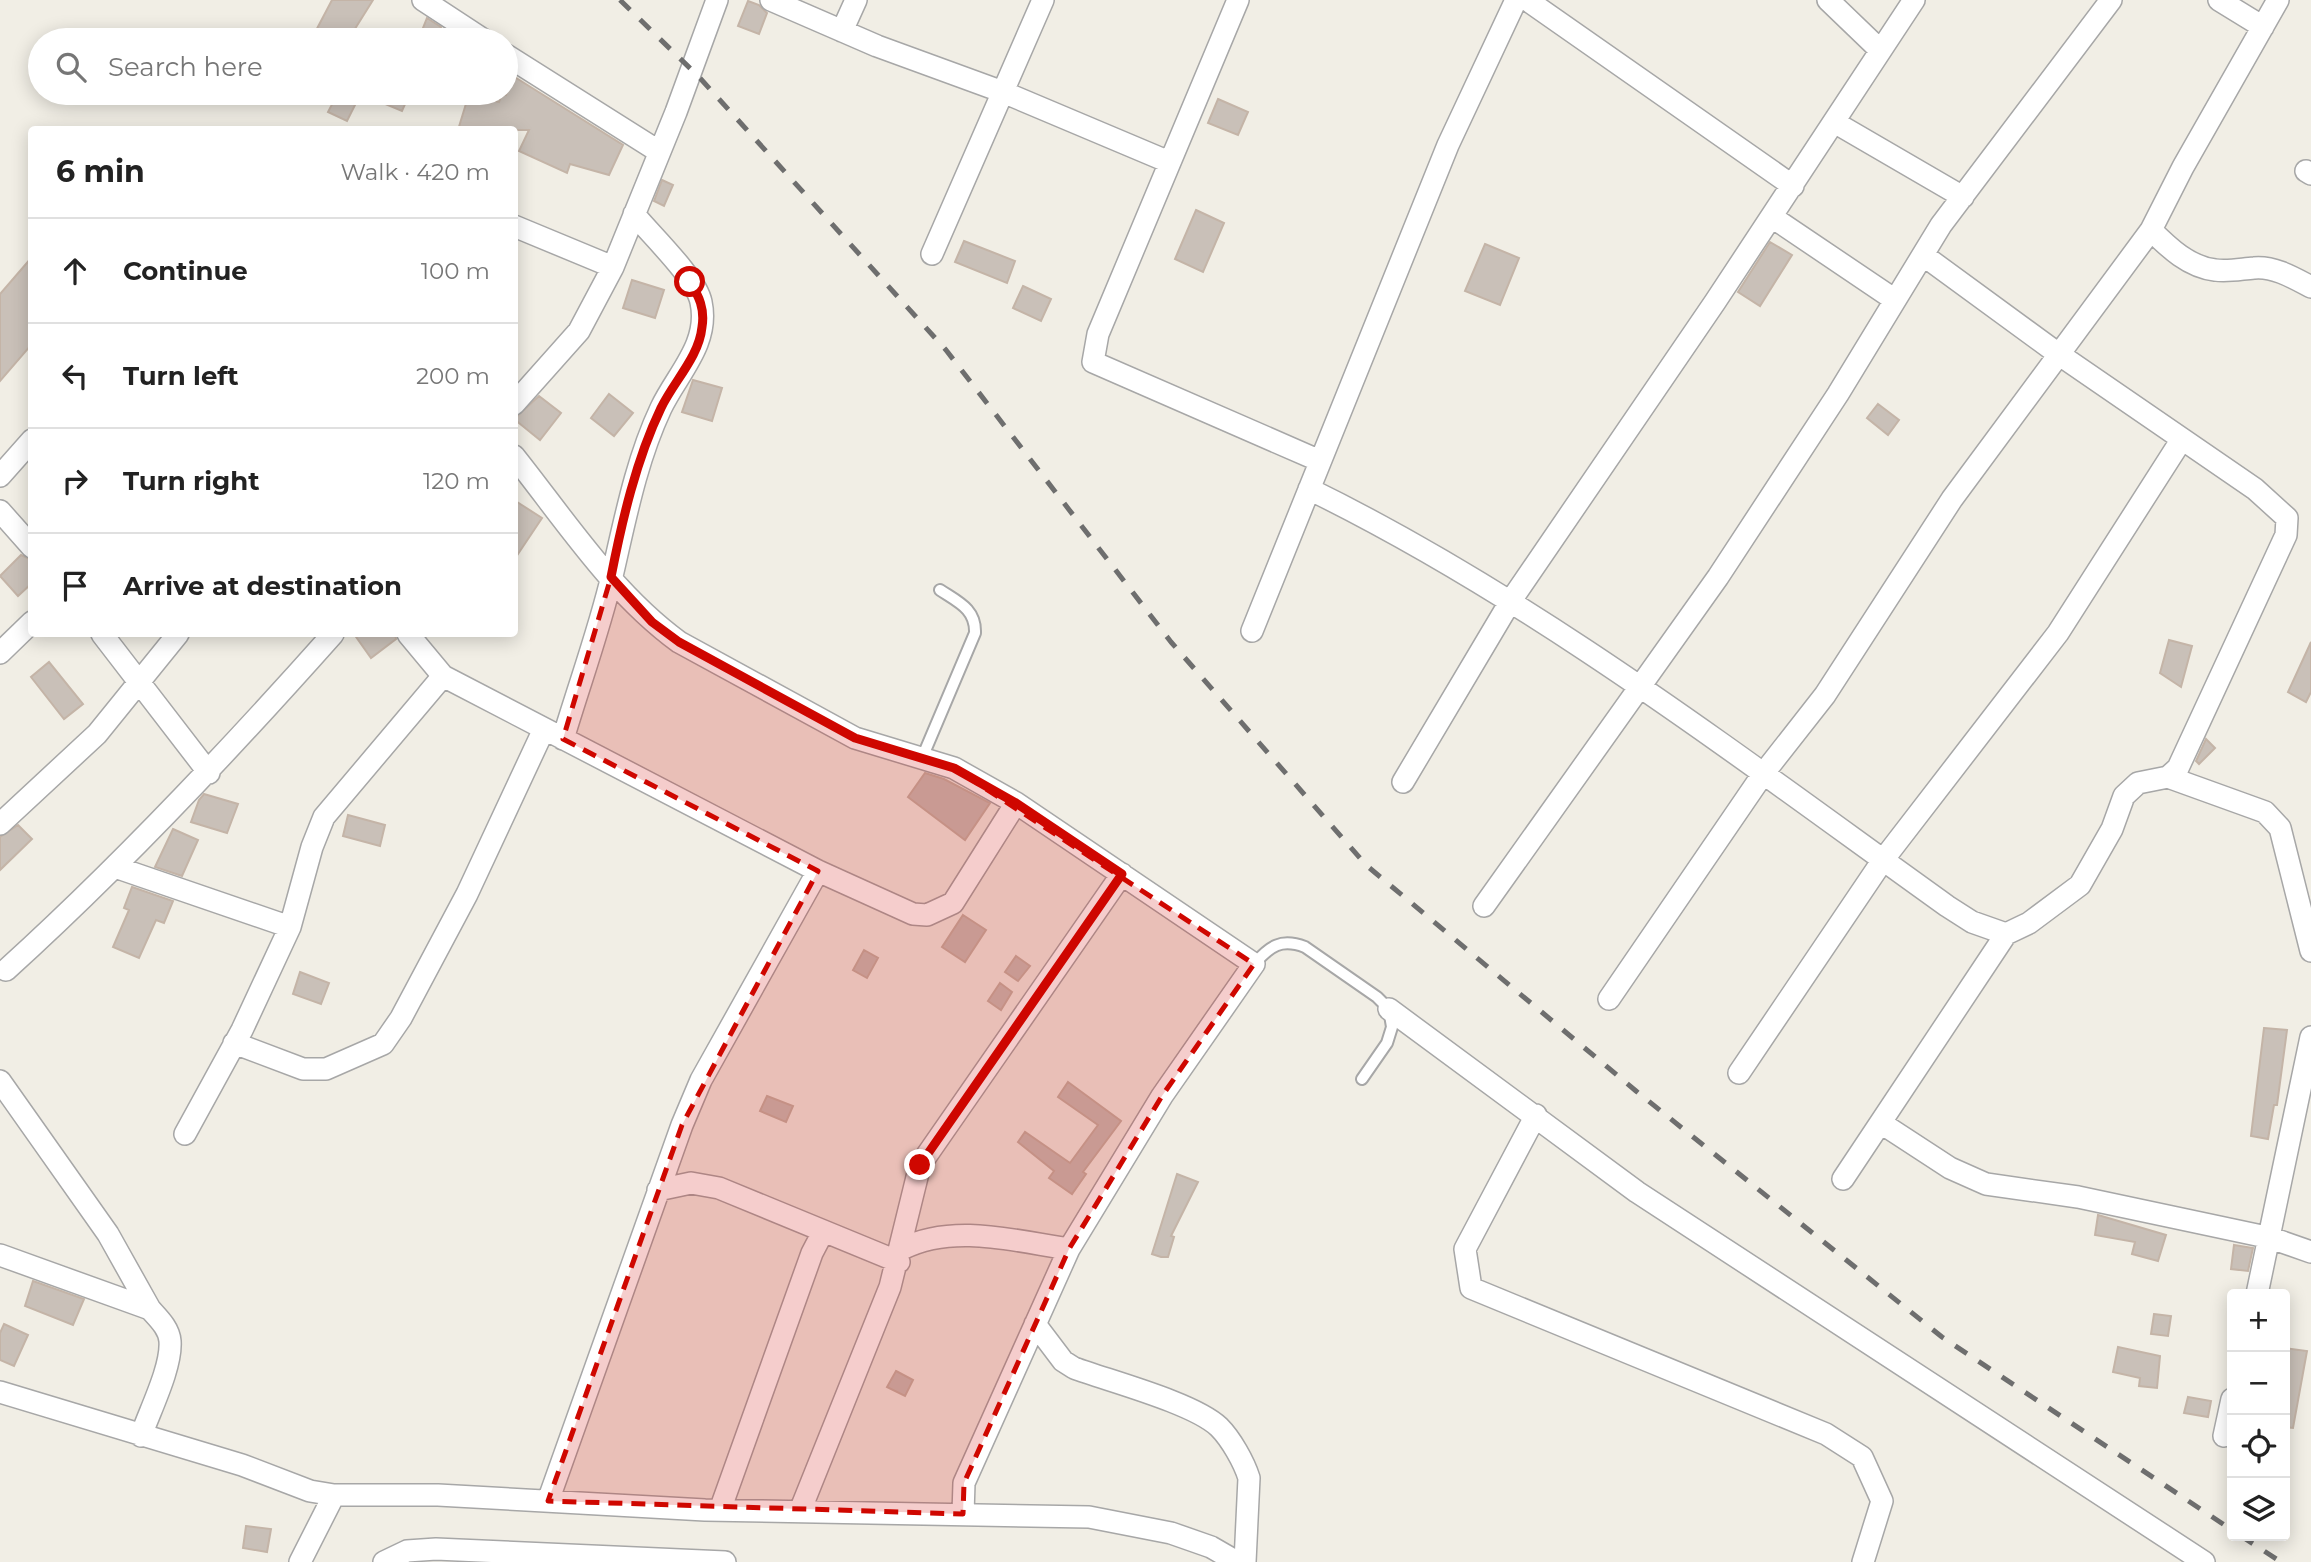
<!DOCTYPE html>
<html lang="en">
<head>
<meta charset="utf-8">
<style>
	:root { --surface:#fff; --page:#f2f2f2; --text:#222; --muted:#767676; --line:#e0e0e0 }
	body { margin:0; font-family:Montserrat,sans-serif; background:var(--page); color:var(--text) }
	.controls { position:absolute; right:21px; bottom:21px; display:grid; overflow:hidden; border-radius:7px; box-shadow:0 4px 18px #0003 }
	.controls button { width:63px; height:63px; display:grid; place-items:center; padding:0; border:0; border-bottom:2px solid var(--line); background:var(--surface); color:var(--text); font:35px sans-serif }
	.stop { position:absolute; width:21px; height:21px; margin:-16px; border:5px solid #cf0700; border-radius:50%; background:#fff }
	.stop.end { background:#cf0700; border-color:#fff; box-shadow:0 2px 7px #0008 }
	.list { margin:0; padding:0; list-style:none }
	h2 { display:flex; justify-content:space-between; align-items:center; height:91px; margin:0; padding:0 28px; font-size:30px }
	h2 small { font-size:23px; font-weight:400; color:var(--muted) }
	.list li { display:grid; grid-template-columns:46px 1fr auto; gap:21px; align-items:center; box-sizing:border-box; height:105px; padding:0 28px; border-top:2px solid var(--line) }
	.list b { display:block; font-size:26px; white-space:nowrap }
	.list em { font-size:23px; font-style:normal; color:var(--muted) }
	.icon { flex:none; width:38px; height:38px; fill:none; stroke:currentColor; stroke-width:2; stroke-linecap:round; stroke-linejoin:round }
	.map { position:relative; flex:none; width:2311px; height:1562px; overflow:hidden }
	.search { position:absolute; background:var(--surface); box-shadow:0 4px 18px #0003; left:28px; top:28px; width:490px; height:77px; display:flex; align-items:center; gap:18px; box-sizing:border-box; padding:0 24px; border-radius:38px; color:var(--muted); font-size:26px }
	.panel { position:absolute; background:var(--surface); box-shadow:0 4px 18px #0003; left:28px; top:126px; width:490px; height:511px; border-radius:7px }
	.map>svg:first-child { display:block }
	.building { fill:#c9c0b8; stroke:#c4b4a7; stroke-width:2 }
	.lines { fill:none; stroke-linecap:round; stroke-linejoin:round }
	.service-casing { stroke:#a7a7a7; stroke-width:14 }
	.minor-casing { stroke:#a7a7a7; stroke-width:24 }
	.service { stroke:#fff; stroke-width:10 }
	.minor { stroke:#fff; stroke-width:21 }
	.rail { stroke:#6e6e6e; stroke-width:5; stroke-dasharray:14 14; stroke-linecap:butt }
	.route { stroke:#cf0700; stroke-width:9 }
	.marked { fill:#cf0700; fill-opacity:0.2; stroke:#cf0700; stroke-width:5; stroke-dasharray:14 9; stroke-linejoin:round }
</style>
</head>
<body>
<div class="map">
<svg width="2311" height="1562" viewBox="0 0 2311 1562">
	<rect width="100%" height="100%" fill="#f1eee5"/>
	<path class="building" d="M332,0H373L348,40H311Z
		M748,1L759,5L767,13L759,34L738,26Z
		M427,18L441,27L435,39L421,33Z
		M513,76L623,145L609,175L570,164L567,173L519,151L529,130H458L469,94L499,102L502,94L506,95Z
		M338,93H349L359,97L347,121L328,112Z
		M359,93H410L402,111Z
		M1218,99L1248,112L1238,135L1208,123Z
		M662,180L673,185L664,206L654,201Z
		M1196,210L1224,223L1203,272L1175,259Z
		M964,241L1015,261L1007,283L955,262Z
		M1770,242L1792,255L1760,306L1738,292Z
		M1485,244L1519,258L1500,305L1465,291Z
		M32,257V344L0,381V294Z
		M632,280L664,290L655,318L623,308Z
		M1023,286L1051,299L1041,321L1013,308Z
		M693,380L722,388L712,421L682,412Z
		M609,394L633,413L614,436L591,418Z
		M539,396L561,413L540,440L514,419Z
		M1878,404L1899,420L1888,435L1867,418Z
		M514,500L542,518L514,560Z
		M21,555L32,560V583L18,596L0,576Z
		M354,634H395L396,639L371,658Z
		M2169,640L2192,646L2181,687L2160,673Z
		M2311,642V692L2306,702L2288,692Z
		M49,662L83,704L64,719L31,677Z
		M2206,739L2215,748L2199,764L2196,761Z
		M925,773L944,779L990,803L965,840L908,797Z
		M204,794L238,804L227,833L191,822L199,800Z
		M348,815L385,825L380,846L343,836Z
		M18,825L32,839L0,870V837Z
		M173,829L198,840L182,876L155,867Z
		M132,887L173,901L164,923L156,920L139,958L113,947L129,910L124,908Z
		M963,915L986,930L965,962L942,947Z
		M864,950L878,958L867,978L853,970Z
		M1016,956L1030,966L1018,981L1005,972Z
		M300,972L329,983L321,1004L293,994Z
		M1000,983L1012,992L1001,1010L988,1001Z
		M2264,1028L2287,1030L2277,1105H2274L2268,1139L2251,1136Z
		M1068,1082L1121,1121L1083,1172L1086,1174L1072,1194L1049,1178L1054,1171L1018,1142L1025,1132L1070,1163L1098,1125L1058,1097Z
		M767,1096L793,1106L786,1122L760,1111Z
		M1177,1174L1198,1182L1171,1236L1174,1237L1168,1257H1161L1152,1254Z
		M2098,1215L2166,1235L2158,1261L2132,1254L2135,1242L2095,1235Z
		M2234,1245L2253,1248L2248,1271L2231,1269Z
		M33,1281L84,1299L73,1325L25,1306Z
		M2154,1314L2171,1316L2168,1336L2151,1334Z
		M4,1324L28,1335L14,1366L0,1360V1333Z
		M2118,1347L2160,1356L2157,1388L2139,1386L2140,1378L2113,1372Z
		M2285,1348L2307,1351L2293,1428L2285,1427Z
		M896,1371L913,1380L905,1396L887,1387Z
		M2188,1397L2211,1401L2208,1417L2184,1413Z
		M246,1526L271,1529L267,1552L243,1548Z"/>
	<g class="lines">
		<g class="service-casing">
			<path id="service" d="M922,758L975,633C976,609 958,602 940,590
				M1254,964C1270,946 1281,938 1305,947L1377,997L1389,1009L1392,1027L1387,1043L1362,1079"/>
		</g>
		<g class="minor-casing">
			<path id="minor" d="M423,0L484,40
				M771,0L877,46L1003,92L1169,162
				M1238,0L1098,334L1093,362L1320,461
				M1527,0L1793,186
				M1828,0L1880,50
				M2219,0L2263,27
				M842,31L856,0
				M506,55L658,151
				M1834,122L1963,197
				M2306,171L2311,174
				M1772,217L1895,300
				M514,226L613,267
				M2151,230C2169,248 2189,267 2215,270C2228,272 2241,269 2254,268C2274,266 2294,278 2311,287
				M932,254L1043,0
				M514,404L579,331L613,267L676,112L717,0
				M514,456C565,520 612,593 679,642L855,738L954,768L1016,803L1254,964L1162,1096L1069,1249L964,1483L963,1514
				M0,476L32,440
				M1309,489C1534,599 1743,760 1947,906L1972,922L2006,934L2029,923L2080,885L2112,829L2124,796L2138,783L2168,777L2178,768L2286,535L2287,518L2255,489L2057,353L1923,255
				M0,511L32,547
				M1252,631L1448,145L1516,0
				M102,634L209,773
				M408,634L443,676L818,871L913,914L927,915L953,903L1016,803
				M0,653L32,622
				M563,739C579,685 599,631 612,576C625,520 636,461 661,408C677,374 710,344 701,302C696,277 651,235 634,214
				M2168,777L2265,812L2280,828L2311,951
				M1403,782L1510,602L1715,302L1914,0
				M0,824L97,734L178,634
				M115,867L290,927
				M1484,906L1718,577L1838,394L1941,225L2111,0
				M6,970C122,865 229,751 333,634
				M1609,999L1763,774L1825,695L1952,499L2151,230L2183,167L2278,0
				M1389,1009L1637,1192L2204,1562
				M234,1043L303,1069H326L383,1044L401,1018L467,894L544,729
				M1739,1073L1883,860L2058,633L2182,439
				M0,1081L108,1234L150,1309
				M1536,1115L1465,1249L1471,1288L1826,1434L1862,1457L1882,1501L1863,1562
				M1881,1123L1950,1168L1986,1184L2078,1197L2271,1238L2311,1252
				M185,1134L242,1030L290,927L312,847L324,817L443,676
				M1843,1179L2006,934
				M658,1190L691,1183L719,1188L899,1262
				M902,1249C953,1223 1015,1241 1069,1249
				M0,1255L150,1309C158,1318 169,1328 170,1341C172,1367 150,1410 141,1436
				M2257,1294L2311,1037
				M1035,1324L1063,1361L1074,1368C1109,1381 1194,1403 1219,1427C1231,1439 1244,1462 1249,1478L1245,1562
				M0,1392L242,1465L310,1491L334,1495H438L705,1510L1089,1517L1171,1533L1211,1547L1237,1562
				M2224,1436L2232,1399
				M548,1501L682,1125L701,1080L818,871
				M720,1510L812,1253L823,1232
				M800,1511L890,1287L920,1165L1122,874
				M300,1562L334,1495
				M384,1562L407,1551L436,1549L725,1562"/>
		</g>
		<use href="#service" class="service"/>
		<use href="#minor" class="minor"/>
		<path class="rail" d="M620,0L699,77L946,350L1171,642L1366,865L1636,1091L1942,1337L2232,1530
			M2241,1536L2281,1562"/>
	</g>
	<g class="lines">
		<path class="route" d="M690,282C699,296 705,309 702,327C699,357 674,381 661,408C636,460 622,521 611,577L652,622L679,642L855,738L954,768L1016,803L1122,874L920,1165"/>
	</g>
	<path class="marked" d="M611,577L652,622L679,642L855,738L954,768L1254,964L1162,1096L1069,1249L964,1483L963,1514L548,1501L682,1125L818,871L563,739Z"/>
</svg>
<div class="controls">
<button>+</button>
<button>−</button>
<button><svg class="icon" aria-label="locate" viewBox="0 0 24 24"><circle cx="12" cy="12" r="6"/><path d="M12 2v4M12 18v4M2 12h4M18 12h4"/></svg></button>
<button><svg class="icon" aria-label="layers" viewBox="0 0 24 24"><path d="M12 4l9 5-9 5-9-5zM3 14l9 5 9-5"/></svg></button>
</div>
<div class="stop" style="left:690px;top:282px"></div>
<div class="stop end" style="left:920px;top:1165px"></div>
<div class="search"><svg class="icon" aria-label="search" viewBox="0 0 24 24"><circle cx="10" cy="10" r="6"/><path d="M15 15l6 6"/></svg>Search here</div>
<section class="panel">
<h2>6 min<small>Walk · 420 m</small></h2>
<ul class="list">
<li><svg class="icon" aria-label="ahead" viewBox="0 0 24 24"><path d="M12 20V5M6 11l6-6 6 6"/></svg><div><b>Continue</b></div><em>100 m</em></li>
<li><svg class="icon" aria-label="left" viewBox="0 0 24 24"><path d="M17 20v-9H6M10 6l-5 5 5 5"/></svg><div><b>Turn left</b></div><em>200 m</em></li>
<li><svg class="icon" aria-label="right" viewBox="0 0 24 24"><path d="M7 20v-9h11M14 6l5 5-5 5"/></svg><div><b>Turn right</b></div><em>120 m</em></li>
<li><svg class="icon" aria-label="arrive" viewBox="0 0 24 24"><path d="M6 21V4h12l-3 4 3 4H6"/></svg><div><b>Arrive at destination</b></div></li>
</ul>
</section>
</div>
</body>
</html>
